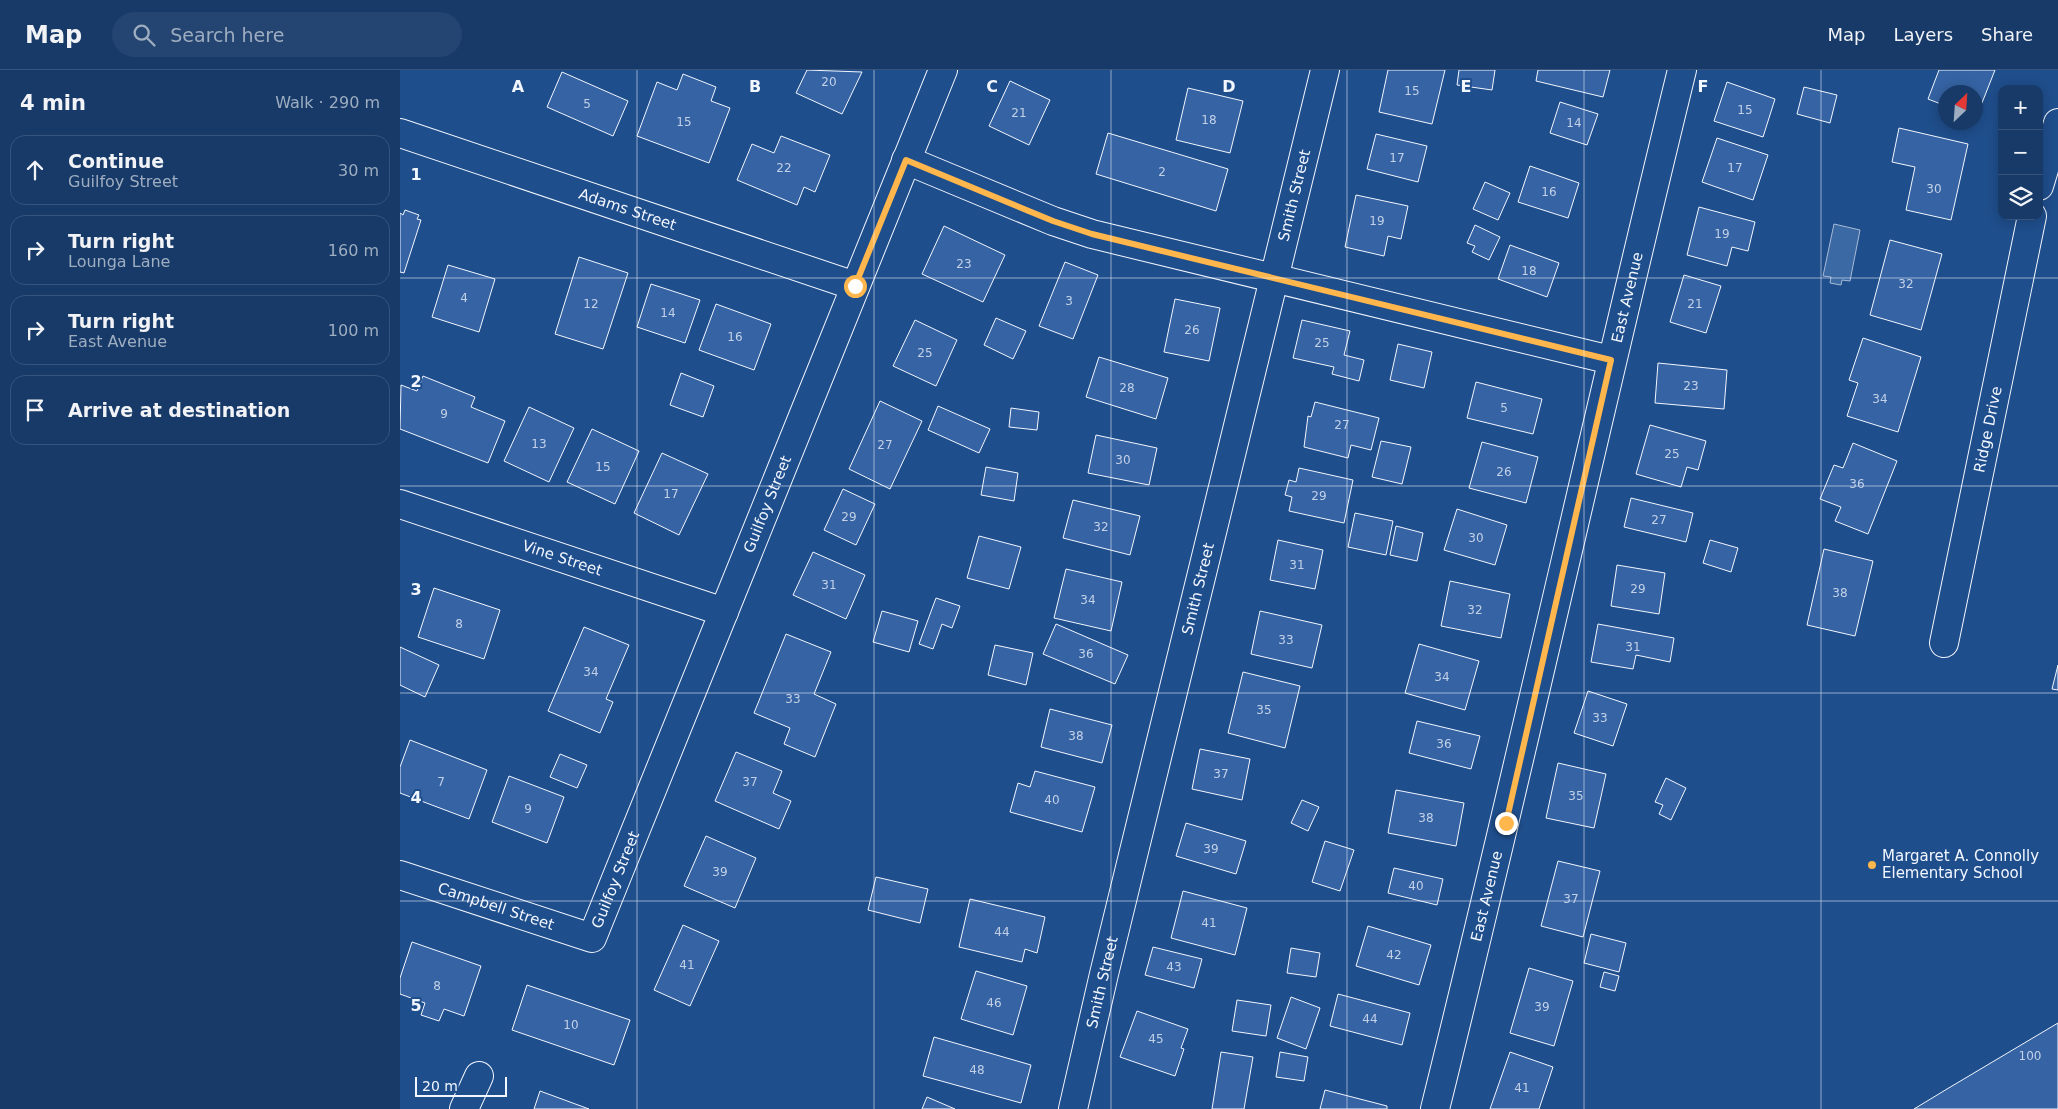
<!DOCTYPE html>
<html lang="en">
<head>
<meta charset="utf-8">
<style>
	:root { --surface:#173a69; --page:#244571; --text:#f1f3f6; --muted:#9eadc0; --line:#36547d }
	body { margin:0; font-family:"DejaVu Sans",sans-serif; background:var(--page); color:var(--text) }
	.controls { position:absolute; right:15px; top:15px; display:grid; overflow:hidden; border-radius:10px; box-shadow:0 2px 12px #0003 }
	.controls button { width:45px; height:45px; display:grid; place-items:center; padding:0; border:0; border-bottom:1px solid var(--line); background:var(--surface); color:var(--text); font:25px sans-serif }
	.compass { position:absolute; left:1538px; top:15px; width:45px; height:45px; border-radius:50%; background:var(--surface); box-shadow:0 2px 12px #0003; rotate:25deg }
	.scale { position:absolute; left:15px; bottom:12px; width:92px; box-sizing:border-box; padding-left:5px; border:2px solid #f2f6ff; border-top:0; font-size:14px; line-height:18px; white-space:nowrap; color:#f2f6ff; -webkit-text-stroke:4px #1f4e8c; paint-order:stroke }
	.stop { position:absolute; width:15px; height:15px; margin:-11px; border:4px solid #ffb74d; border-radius:50%; background:#fff }
	.stop.end { background:#ffb74d; border-color:#fff; box-shadow:0 1px 5px #0008 }
	.list { margin:0; padding:0; list-style:none }
	h2 { display:flex; justify-content:space-between; align-items:center; height:65px; margin:0; padding:0 20px; font-size:21px }
	h2 small { font-size:16px; font-weight:400; color:var(--muted) }
	.list li { display:grid; grid-template-columns:32px 1fr auto; gap:15px; align-items:center; box-sizing:border-box; height:70px; margin:0 10px 10px; padding:0 10px; border:1px solid var(--line); border-radius:15px }
	.list b { display:block; font-size:19px; white-space:nowrap }
	.list p { margin:0; font-size:16px; white-space:nowrap; color:var(--muted) }
	.list em { font-size:16px; font-style:normal; color:var(--muted) }
	.icon { flex:none; width:28px; height:28px; fill:none; stroke:currentColor; stroke-width:2; stroke-linecap:round; stroke-linejoin:round }
	.map { position:relative; flex:none; width:1658px; height:1039px; overflow:hidden }
	header { display:flex; align-items:center; gap:30px; box-sizing:border-box; height:70px; padding:0 25px; background:var(--surface); border-bottom:1px solid var(--line) }
	header strong { font-size:24px }
	nav { display:flex; gap:28px; margin-inline-start:auto; font-size:18px }
	.search { width:350px; height:45px; background:var(--page); display:flex; align-items:center; gap:12px; box-sizing:border-box; padding:0 18px; border-radius:28px; color:var(--muted); font-size:19px }
	main { display:flex }
	aside { flex:1; background:var(--surface) }
	.map>svg:first-child { display:block }
	.water { fill:#3b69a3; stroke:#a8bbd7 }
	.building { fill:#3563a3; stroke:#f2f6ff }
	.lines { fill:none; stroke-linecap:round; stroke-linejoin:round }
	.street-casing { stroke:#f2f6ff; stroke-width:30 }
	.street { stroke:#1f4e8c; stroke-width:28 }
	.route { stroke:#ffb74d; stroke-width:6 }
	.grid { fill:none; stroke:#f2f6ff; stroke-width:1; stroke-opacity:0.55 }
	.poi-dot { fill:#ffb74d; stroke:#1f4e8c; stroke-width:2 }
	.labels { text-anchor:middle; stroke-width:4; stroke-linejoin:round; paint-order:stroke }
	.number-label { font-size:12px; fill:#c3d1e8 }
	.street-label { font-size:15px; fill:#f2f6ff; stroke:#1f4e8c }
	.poi-label { font-size:15px; fill:#f2f6ff; stroke:#1f4e8c; text-anchor:start }
	.grid-label { font-size:16px; text-anchor:middle; font-weight:bold; fill:#f2f6ff; stroke:#1f4e8c; stroke-width:4; stroke-linejoin:round; paint-order:stroke }
</style>
</head>
<body>
<header>
<strong>Map</strong>
<div class="search"><svg class="icon" aria-label="search" viewBox="0 0 24 24"><circle cx="10" cy="10" r="6"/><path d="M15 15l6 6"/></svg>Search here</div>
<nav><a>Map</a><a>Layers</a><a>Share</a></nav>
</header>
<main>
<aside>
<h2>4 min<small>Walk · 290 m</small></h2>
<ul class="list">
<li><svg class="icon" aria-label="ahead" viewBox="0 0 24 24"><path d="M12 20V5M6 11l6-6 6 6"/></svg><div><b>Continue</b><p>Guilfoy Street</p></div><em>30 m</em></li>
<li><svg class="icon" aria-label="right" viewBox="0 0 24 24"><path d="M7 20v-9h11M14 6l5 5-5 5"/></svg><div><b>Turn right</b><p>Lounga Lane</p></div><em>160 m</em></li>
<li><svg class="icon" aria-label="right" viewBox="0 0 24 24"><path d="M7 20v-9h11M14 6l5 5-5 5"/></svg><div><b>Turn right</b><p>East Avenue</p></div><em>100 m</em></li>
<li><svg class="icon" aria-label="arrive" viewBox="0 0 24 24"><path d="M6 21V4h12l-3 4 3 4H6"/></svg><div><b>Arrive at destination</b></div></li>
</ul>
</aside>
<div class="map">
<svg width="1658" height="1039" viewBox="0 0 1658 1039">
	<rect width="100%" height="100%" fill="#1f4e8c"/>
	<path class="water" d="M1434,154L1460,160L1450,211L1442,210L1441,215L1430,213L1431,207L1423,206Z"/>
	<path class="building" d="M407,0L462,2L442,44L396,23Z
		M988,0H1045L1032,54L979,42Z
		M1059,0H1095L1092,20L1057,15Z
		M1138,0H1210L1203,27L1136,11Z
		M1539,0H1595L1576,48V22H1546V36L1528,29Z
		M162,2L228,31L213,66L147,37Z
		M283,4L316,17L311,31L330,38L309,93L237,66L257,12L277,20Z
		M610,11L650,30L629,75L589,56Z
		M1327,12L1375,29L1363,67L1314,51Z
		M1404,17L1437,25L1430,53L1397,44Z
		M788,18L843,31L830,83L776,70Z
		M1160,32L1198,44L1187,75L1150,63Z
		M1499,58L1568,74L1551,150L1506,140L1515,97L1492,92Z
		M708,63L828,99L816,141L696,104Z
		M976,64L1027,76L1018,112L967,99Z
		M381,66L430,85L415,122L404,117L397,135L337,110L352,74L374,83Z
		M1317,68L1368,85L1353,130L1302,112Z
		M1130,96L1179,113L1168,148L1118,132Z
		M1085,112L1110,123L1098,150L1073,139Z
		M956,125L1008,136L1001,169L988,166L984,186L945,177Z
		M1299,137L1355,152L1348,181L1332,177L1327,196L1287,185Z
		M5,140L19,145L17,149L21,150L4,203L0,202V143L3,145Z
		M1075,155L1100,167L1089,190L1072,182L1075,176L1067,173Z
		M544,156L605,185L583,232L522,204Z
		M1490,170L1542,184L1521,260L1470,245Z
		M1110,175L1159,193L1147,227L1098,209Z
		M179,187L228,203L203,279L155,264Z
		M665,192L698,205L673,269L639,256Z
		M48,195L95,209L79,262L32,247Z
		M1284,205L1321,216L1306,263L1270,252Z
		M251,214L300,230L285,273L237,257Z
		M775,229L820,238L809,291L764,282Z
		M316,234L371,254L354,300L299,280Z
		M596,248L626,261L613,289L584,275Z
		M515,250L557,270L536,316L493,296Z
		M902,250L950,261L944,285L964,290L959,311L932,304L934,297L893,288Z
		M1463,268L1521,287L1498,362L1447,346L1458,313L1449,310Z
		M998,274L1032,282L1024,318L990,310Z
		M699,287L768,308L756,349L686,327Z
		M1258,293L1327,300L1324,339L1255,333Z
		M281,303L314,316L303,347L270,335Z
		M23,306L75,327L71,337L105,351L88,393L0,359L1,315L17,321Z
		M1076,312L1142,329L1133,364L1067,348Z
		M480,331L522,351L490,419L449,399Z
		M915,332L979,348L971,380L951,375L948,388L904,377L908,346L911,347Z
		M538,336L590,359L579,383L528,360Z
		M129,337L174,358L149,412L104,391Z
		M611,338L639,342L637,360L609,357Z
		M1250,355L1306,371L1298,400L1287,397L1281,417L1236,404Z
		M192,359L239,381L215,434L167,412Z
		M696,365L757,378L749,415L688,403Z
		M981,371L1011,377L1002,414L972,407Z
		M1082,372L1138,387L1126,433L1069,418Z
		M1453,373L1497,391L1468,464L1435,451L1441,437L1420,429L1434,395L1443,398Z
		M262,383L308,404L279,465L234,443Z
		M586,397L618,403L614,431L581,425Z
		M899,398L953,410L944,453L889,441L892,427L885,425L889,410L896,412Z
		M443,419L475,434L456,475L424,460Z
		M1231,428L1293,443L1286,472L1224,457Z
		M673,430L740,446L730,485L663,468Z
		M1057,439L1107,455L1095,495L1044,480Z
		M955,443L993,451L986,485L948,477Z
		M996,456L1023,463L1017,491L990,485Z
		M579,466L621,477L609,519L567,508Z
		M878,470L923,480L915,519L870,510Z
		M1310,470L1338,478L1331,502L1303,493Z
		M1424,479L1473,491L1455,566L1407,555Z
		M413,482L465,505L446,549L393,525Z
		M1217,495L1265,503L1259,544L1211,536Z
		M666,499L722,512L711,561L654,548Z
		M1050,511L1110,524L1101,568L1041,556Z
		M34,518L100,540L84,589L18,567Z
		M536,528L560,536L552,558L542,554L533,579L519,574Z
		M482,541L518,551L509,582L473,572Z
		M860,541L922,555L912,598L851,584Z
		M656,554L728,585L715,614L643,584Z
		M1198,554L1274,568L1270,592L1236,585L1233,599L1191,592Z
		M184,557L229,575L206,629L213,632L200,663L148,641Z
		M386,564L431,582L414,624L436,634L415,687L384,674L390,658L354,643Z
		M1019,574L1079,591L1065,640L1005,623Z
		M595,575L633,583L626,615L588,605Z
		M0,577L39,595L25,627L0,615Z
		M1658,595V620L1652,619Z
		M843,602L900,616L885,678L828,663Z
		M1188,621L1227,634L1213,676L1174,663Z
		M650,639L712,655L702,693L641,677Z
		M1017,651L1080,666L1071,699L1009,683Z
		M10,670L87,700L69,749L0,723V697Z
		M800,679L850,689L842,730L792,719Z
		M336,682L382,701L373,723L391,731L379,759L315,731Z
		M160,684L187,695L177,718L150,707Z
		M1158,693L1206,704L1194,758L1146,748Z
		M635,701L695,717L682,762L610,742L618,713L630,717Z
		M109,706L164,727L147,773L92,752Z
		M1266,708L1286,718L1271,750L1259,744L1263,735L1255,732Z
		M996,720L1064,733L1056,776L988,763Z
		M902,730L919,737L908,761L891,753Z
		M786,753L846,771L836,804L776,786Z
		M306,766L356,788L335,838L284,816Z
		M925,771L954,780L940,821L912,812Z
		M1158,791L1200,801L1183,867L1141,856Z
		M994,798L1043,809L1037,835L988,823Z
		M476,807L528,819L520,853L468,840Z
		M783,821L847,838L835,885L771,868Z
		M570,829L645,847L637,883L625,879L622,892L559,877Z
		M283,855L319,871L290,936L254,920Z
		M968,856L1031,875L1019,915L956,896Z
		M1191,864L1226,873L1219,902L1184,893Z
		M12,872L81,896L64,946L44,939L39,951L21,945L25,933L0,924V908Z
		M753,877L802,889L794,918L745,905Z
		M891,878L920,883L916,907L887,903Z
		M1129,898L1173,911L1154,976L1110,963Z
		M576,901L627,916L613,965L561,949Z
		M1204,902L1219,906L1215,921L1200,917Z
		M127,915L230,950L214,995L112,960Z
		M938,924L1010,943L1002,975L930,956Z
		M891,927L920,938L906,979L877,968Z
		M837,930L871,935L866,966L832,961Z
		M737,941L788,959L781,978L784,979L775,1006L720,987Z
		M1658,953V1039H1514L1547,1019Z
		M534,967L631,995L621,1033L523,1006Z
		M821,982L853,987L844,1039H812Z
		M880,982L908,987L904,1011L876,1007Z
		M1110,982L1153,997L1139,1039H1090Z
		M925,1020L987,1036V1039H920Z
		M140,1021L189,1039H134Z
		M527,1027L555,1039H522Z"/>
	<g class="lines">
		<g class="street-casing">
			<g id="street">
				<path id="s1" d="M0,63L455,216"/>
				<path d="M506,90L653,151L692,164L1211,290"/>
				<path d="M1639,116L1658,53"/>
				<path id="s2" d="M0,434L324,542"/>
				<path id="s3" d="M1544,573L1632,146"/>
				<path id="s4" d="M0,805L192,868L543,0"/>
				<path d="M64,1039L79,1006"/>
				<path id="s5" d="M673,1039L704,904L925,0"/>
				<path id="s6" d="M1035,1039C1121,693 1197,346 1282,0"/>
			</g>
		</g>
		<use href="#street" class="street"/>
	</g>
	<g class="lines">
		<path class="route" d="M455,216L506,90L653,151L692,164L1211,290L1106,753"/>
	</g>
	<path class="grid" d="M237,0V1039M474,0V1039M711,0V1039M947,0V1039M1184,0V1039M1421,0V1039M0,208H1658M0,416H1658M0,623H1658M0,831H1658"/>
	<circle class="poi-dot" cx="1472" cy="795" r="5"/>
	<g class="labels">
		<g class="number-label">
			<text x="429" y="16">20</text>
			<text x="1012" y="25">15</text>
			<text x="187" y="38">5</text>
			<text x="1345" y="44">15</text>
			<text x="619" y="47">21</text>
			<text x="809" y="54">18</text>
			<text x="284" y="56">15</text>
			<text x="1174" y="57">14</text>
			<text x="997" y="92">17</text>
			<text x="384" y="102">22</text>
			<text x="1335" y="102">17</text>
			<text x="762" y="106">2</text>
			<text x="1534" y="123">30</text>
			<text x="1149" y="126">16</text>
			<text x="977" y="155">19</text>
			<text x="1322" y="168">19</text>
			<text x="564" y="198">23</text>
			<text x="1129" y="205">18</text>
			<text x="1506" y="218">32</text>
			<text x="64" y="232">4</text>
			<text x="669" y="235">3</text>
			<text x="191" y="238">12</text>
			<text x="1295" y="238">21</text>
			<text x="268" y="247">14</text>
			<text x="792" y="264">26</text>
			<text x="335" y="271">16</text>
			<text x="922" y="277">25</text>
			<text x="525" y="287">25</text>
			<text x="1291" y="320">23</text>
			<text x="727" y="322">28</text>
			<text x="1480" y="333">34</text>
			<text x="1104" y="342">5</text>
			<text x="44" y="348">9</text>
			<text x="942" y="359">27</text>
			<text x="139" y="378">13</text>
			<text x="485" y="379">27</text>
			<text x="1272" y="388">25</text>
			<text x="723" y="394">30</text>
			<text x="203" y="401">15</text>
			<text x="1104" y="406">26</text>
			<text x="1457" y="418">36</text>
			<text x="271" y="428">17</text>
			<text x="919" y="430">29</text>
			<text x="449" y="451">29</text>
			<text x="1259" y="454">27</text>
			<text x="701" y="461">32</text>
			<text x="1076" y="472">30</text>
			<text x="897" y="499">31</text>
			<text x="429" y="519">31</text>
			<text x="1238" y="523">29</text>
			<text x="1440" y="527">38</text>
			<text x="688" y="534">34</text>
			<text x="1075" y="544">32</text>
			<text x="59" y="558">8</text>
			<text x="886" y="574">33</text>
			<text x="1233" y="581">31</text>
			<text x="686" y="588">36</text>
			<text x="191" y="606">34</text>
			<text x="1042" y="611">34</text>
			<text x="393" y="633">33</text>
			<text x="864" y="644">35</text>
			<text x="1200" y="652">33</text>
			<text x="676" y="670">38</text>
			<text x="1044" y="678">36</text>
			<text x="821" y="708">37</text>
			<text x="41" y="716">7</text>
			<text x="350" y="716">37</text>
			<text x="1176" y="730">35</text>
			<text x="652" y="734">40</text>
			<text x="128" y="743">9</text>
			<text x="1026" y="752">38</text>
			<text x="811" y="783">39</text>
			<text x="320" y="806">39</text>
			<text x="1016" y="820">40</text>
			<text x="1171" y="833">37</text>
			<text x="809" y="857">41</text>
			<text x="602" y="866">44</text>
			<text x="994" y="889">42</text>
			<text x="287" y="899">41</text>
			<text x="774" y="901">43</text>
			<text x="37" y="920">8</text>
			<text x="594" y="937">46</text>
			<text x="1142" y="941">39</text>
			<text x="970" y="953">44</text>
			<text x="171" y="959">10</text>
			<text x="756" y="973">45</text>
			<text x="1630" y="990">100</text>
			<text x="577" y="1004">48</text>
			<text x="1122" y="1022">41</text>
		</g>
		<g class="street-label">
			<text dy="5" stroke="none"><textPath href="#s5" startOffset="940">Smith Street</textPath></text>
			<text dy="5" stroke="none"><textPath href="#s1" startOffset="240">Adams Street</textPath></text>
			<text dy="5" stroke="none"><textPath href="#s6" startOffset="834">East Avenue</textPath></text>
			<text dy="5" stroke="none"><textPath href="#s3" startOffset="218">Ridge Drive</textPath></text>
			<text dy="5" stroke="none"><textPath href="#s4" startOffset="670">Guilfoy Street</textPath></text>
			<text dy="5" stroke="none"><textPath href="#s2" startOffset="171">Vine Street</textPath></text>
			<text dy="5" stroke="none"><textPath href="#s5" startOffset="535">Smith Street</textPath></text>
			<text dy="5" stroke="none"><textPath href="#s4" startOffset="265">Guilfoy Street</textPath></text>
			<text dy="5" stroke="none"><textPath href="#s6" startOffset="219">East Avenue</textPath></text>
			<text dy="5" stroke="none"><textPath href="#s4" startOffset="101">Campbell Street</textPath></text>
			<text dy="5" stroke="none"><textPath href="#s5" startOffset="130">Smith Street</textPath></text>
		</g>
		<g class="poi-label">
			<text x="1482" y="791">Margaret A. Connolly<tspan x="1482" dy="17">Elementary School</tspan></text>
		</g>
	</g>
	<g class="grid-label">
		<text x="118" y="22">A</text>
		<text x="355" y="22">B</text>
		<text x="592" y="22">C</text>
		<text x="829" y="22">D</text>
		<text x="1066" y="22">E</text>
		<text x="1303" y="22">F</text>
		<text x="16" y="110">1</text>
		<text x="16" y="317">2</text>
		<text x="16" y="525">3</text>
		<text x="16" y="733">4</text>
		<text x="16" y="941">5</text>
	</g>
</svg>
<div class="controls">
<button>+</button>
<button>−</button>
<button><svg class="icon" aria-label="layers" viewBox="0 0 24 24"><path d="M12 4l9 5-9 5-9-5zM3 14l9 5 9-5"/></svg></button>
</div>
<svg class="compass" viewBox="-18 -18 36 36"><path d="M0-13l5 13h-10z" fill="#e53935"/><path d="M0 13l5-13h-10z" fill="#9eadc0"/></svg>
<div class="scale">20 m</div>
<div class="stop" style="left:455px;top:216px"></div>
<div class="stop end" style="left:1106px;top:753px"></div>
</div>
</main>
</body>
</html>
